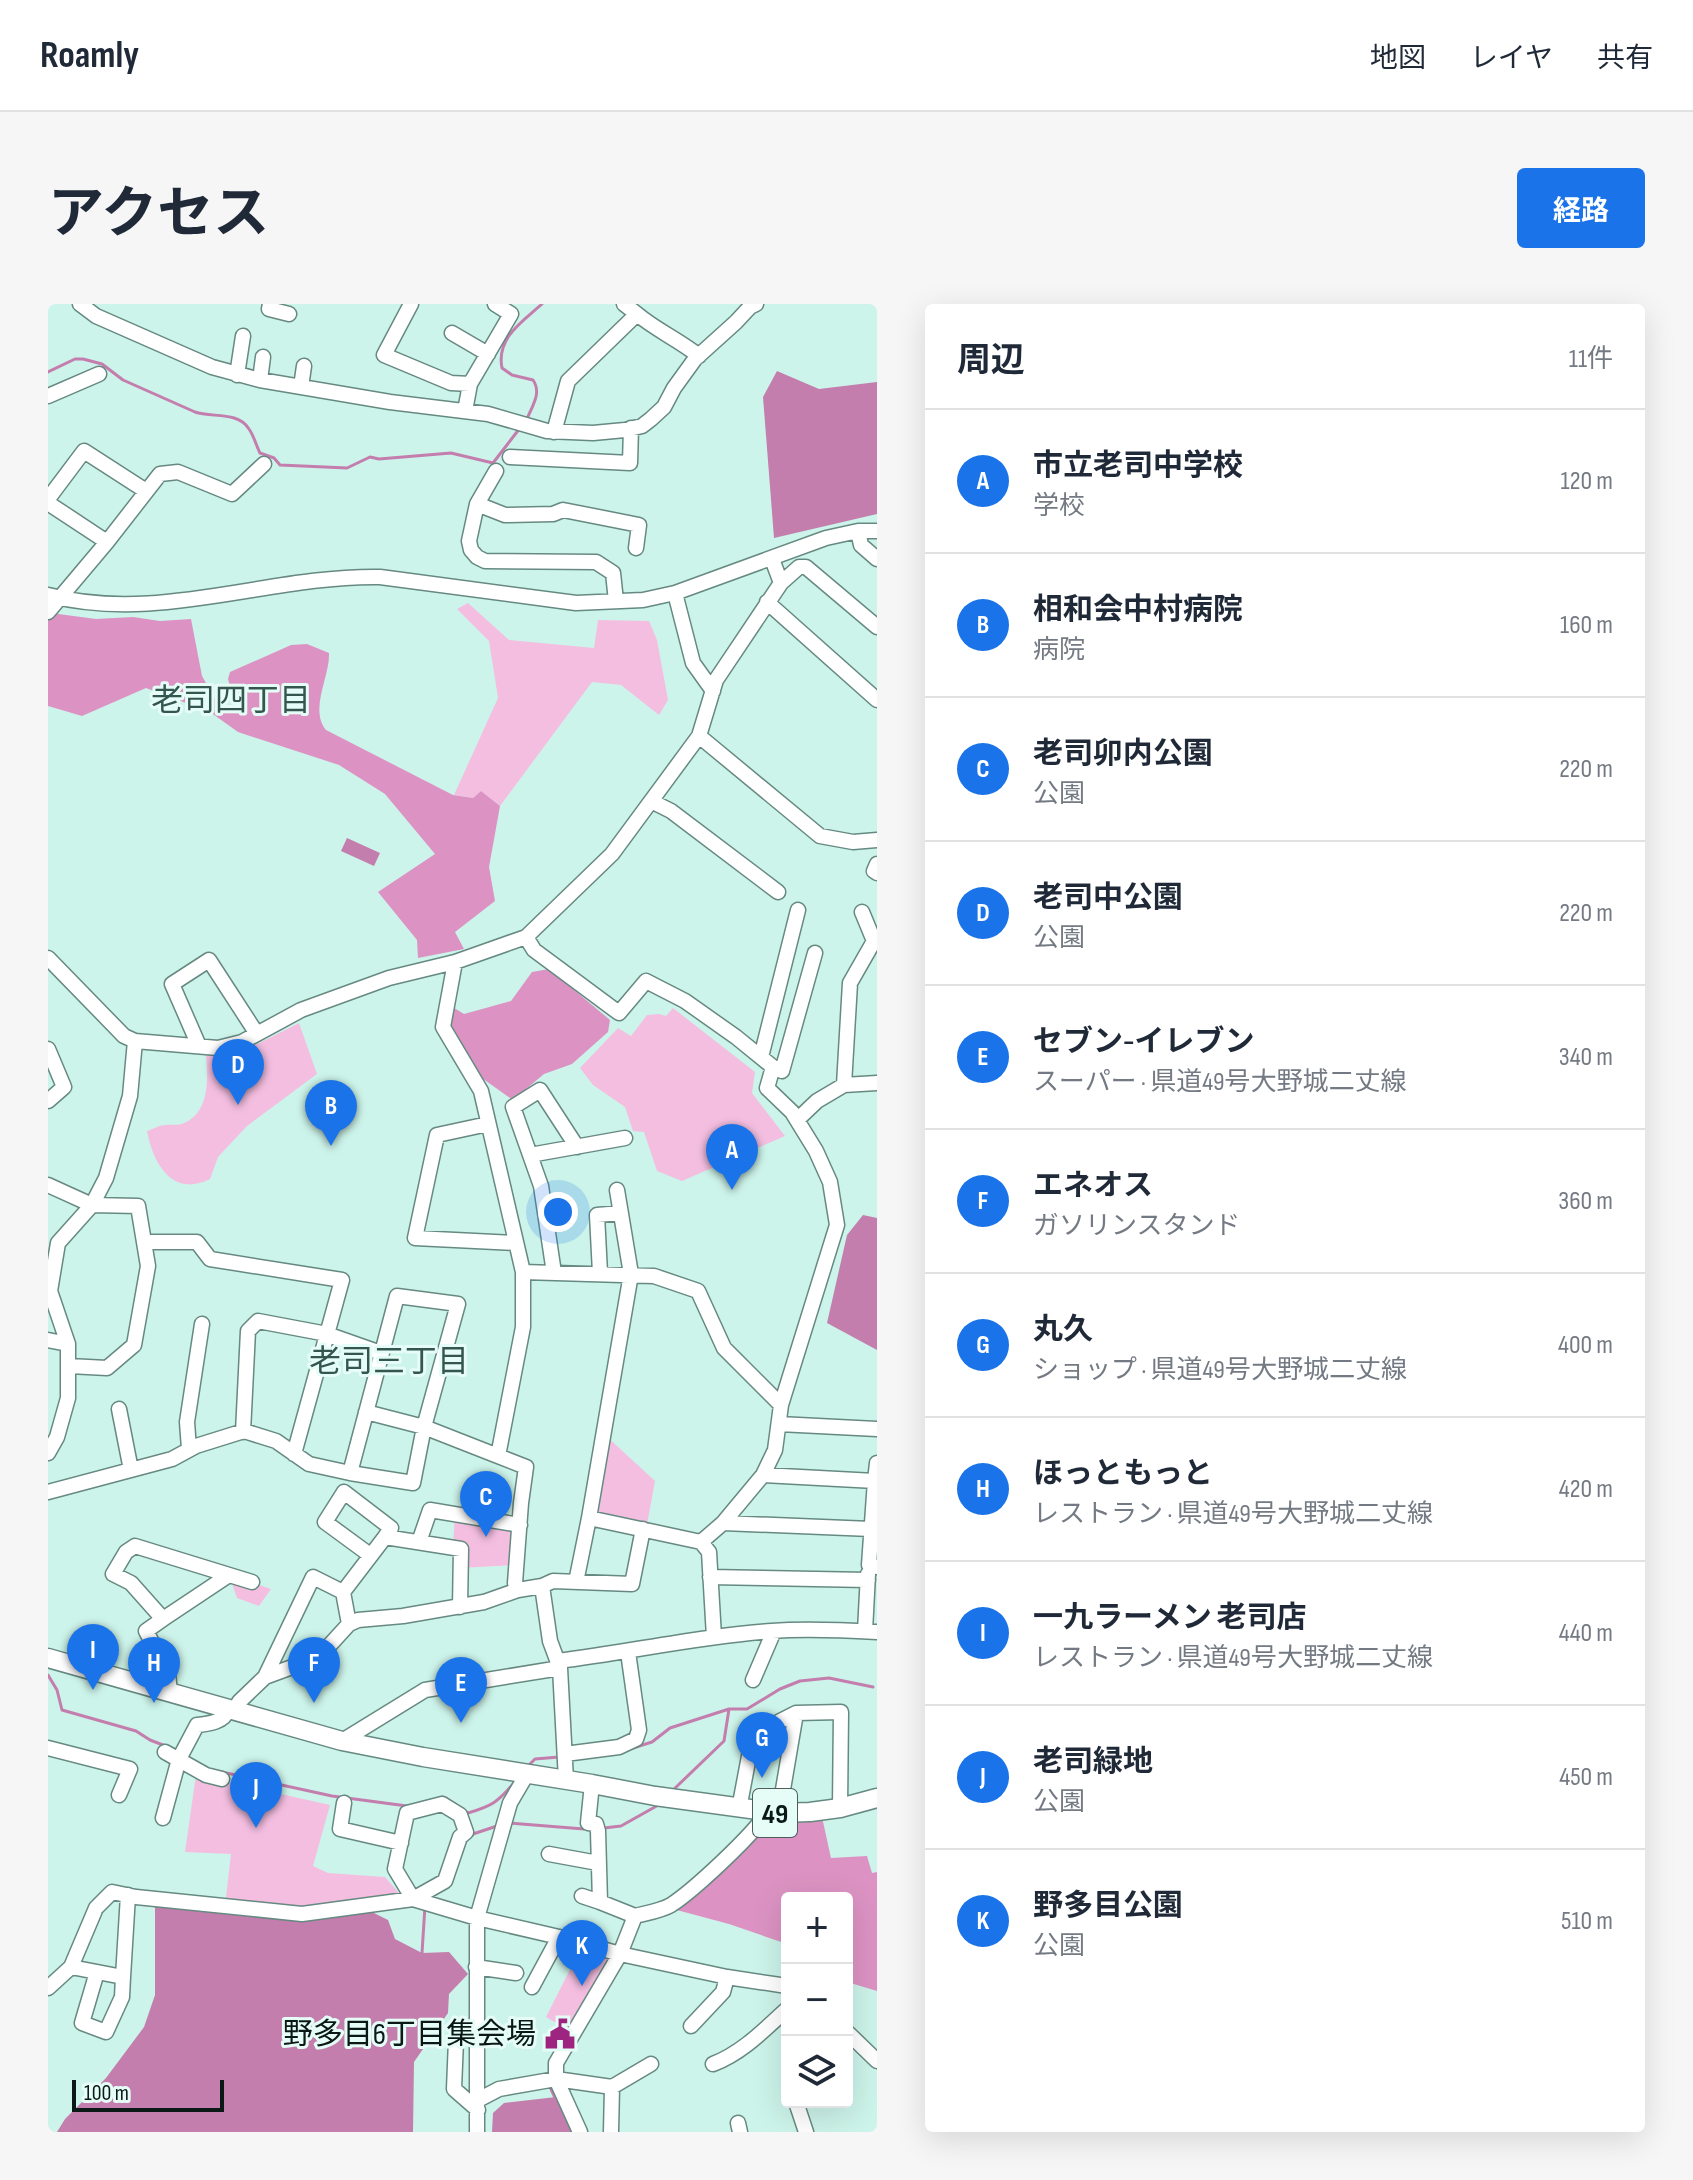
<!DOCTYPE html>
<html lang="ja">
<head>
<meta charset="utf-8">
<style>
	:root { --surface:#fff; --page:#f6f6f7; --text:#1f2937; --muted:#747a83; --line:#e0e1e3; --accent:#1a73e8 }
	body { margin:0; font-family:"Sofia Sans Condensed","Noto Sans JP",sans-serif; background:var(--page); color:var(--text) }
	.controls { position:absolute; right:24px; bottom:24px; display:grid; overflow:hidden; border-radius:8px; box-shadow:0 8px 32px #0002 }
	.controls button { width:72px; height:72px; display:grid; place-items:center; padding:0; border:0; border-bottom:2px solid var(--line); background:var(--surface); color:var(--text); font:40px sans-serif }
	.scale { position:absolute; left:24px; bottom:20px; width:152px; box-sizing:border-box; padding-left:8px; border:4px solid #0b1916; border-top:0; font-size:22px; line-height:28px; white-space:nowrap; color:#0b1916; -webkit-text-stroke:6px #e6fdf7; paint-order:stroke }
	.you { position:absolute; left:510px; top:908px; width:28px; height:28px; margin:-20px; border:6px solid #fff; border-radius:50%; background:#1a73e8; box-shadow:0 0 0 12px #1a73e833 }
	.badge { display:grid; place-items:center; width:52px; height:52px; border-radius:50%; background:var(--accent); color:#fff; font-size:26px; font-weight:700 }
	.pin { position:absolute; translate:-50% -66px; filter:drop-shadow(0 2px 4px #0008) }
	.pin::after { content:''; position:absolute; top:42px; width:28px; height:24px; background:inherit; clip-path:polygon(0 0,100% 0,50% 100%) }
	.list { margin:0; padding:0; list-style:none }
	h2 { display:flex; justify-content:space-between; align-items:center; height:104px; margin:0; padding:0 32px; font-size:34px }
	h2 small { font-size:26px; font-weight:400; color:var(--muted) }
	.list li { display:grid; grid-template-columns:52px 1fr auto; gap:24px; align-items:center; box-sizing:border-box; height:144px; padding:0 32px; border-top:2px solid var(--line) }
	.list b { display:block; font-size:30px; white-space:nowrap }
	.list p { margin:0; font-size:26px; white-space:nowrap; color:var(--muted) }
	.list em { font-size:26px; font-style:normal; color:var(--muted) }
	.icon { flex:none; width:44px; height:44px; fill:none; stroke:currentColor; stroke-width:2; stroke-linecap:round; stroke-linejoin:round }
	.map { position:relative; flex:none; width:829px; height:1828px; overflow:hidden; border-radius:8px }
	header { display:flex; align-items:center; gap:48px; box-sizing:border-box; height:112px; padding:0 40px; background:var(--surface); border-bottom:2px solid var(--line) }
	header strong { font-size:38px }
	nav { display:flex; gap:44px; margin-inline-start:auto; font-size:28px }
	.intro { display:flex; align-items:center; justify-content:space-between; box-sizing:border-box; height:192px; padding:0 48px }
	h1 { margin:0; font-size:56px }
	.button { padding:20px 36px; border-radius:8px; background:var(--accent); color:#fff; font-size:28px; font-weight:700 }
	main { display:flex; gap:48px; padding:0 48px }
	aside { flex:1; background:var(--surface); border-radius:8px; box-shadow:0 8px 32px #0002 }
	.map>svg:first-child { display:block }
	.green { fill:#f4bee1 }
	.forest { fill:#dc93c3 }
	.water { fill:#c47ead }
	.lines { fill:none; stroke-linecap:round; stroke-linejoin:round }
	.stream { stroke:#c47ead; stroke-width:3 }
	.minor-casing { stroke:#668981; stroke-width:17 }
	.major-casing { stroke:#668981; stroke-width:21 }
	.minor { stroke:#fff; stroke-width:14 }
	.major { stroke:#fff; stroke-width:18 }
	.labels { text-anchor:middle; stroke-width:6; stroke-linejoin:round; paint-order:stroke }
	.shield { fill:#e6fdf7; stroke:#4d5d5a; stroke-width:2 }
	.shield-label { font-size:28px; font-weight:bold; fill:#0b1916 }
	.poi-label { font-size:30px; fill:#0b1916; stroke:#e6fdf7; text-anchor:end }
	.neighbourhood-label { font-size:32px; fill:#34564f; stroke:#e6fdf7 }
</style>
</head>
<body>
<header>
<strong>Roamly</strong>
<nav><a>地図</a><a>レイヤ</a><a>共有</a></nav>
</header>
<div class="intro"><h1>アクセス</h1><a class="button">経路</a></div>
<main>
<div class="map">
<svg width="829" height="1828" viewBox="0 0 829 1828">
	<rect width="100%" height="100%" fill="#cdf4ea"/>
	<path class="green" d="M420,299L461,336L546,344L550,316L601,317L609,336L620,396L611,411L573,381L544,378L452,502L433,487L425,494L406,491L450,394L441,337L409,305Z
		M625,704L707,768L704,789L737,832L634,877L609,867L596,828L585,827L577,803L545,781L532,764L570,724L583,732L599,711L611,710L618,712Z
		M251,719L269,770L199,822L170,853L162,875C124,894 105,859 99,827C105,825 112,821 117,821C124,820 129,822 136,819C162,808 160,774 158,751L186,752Z
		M556,1130L607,1177L598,1226L541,1214Z
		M407,1208L472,1221L469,1261L412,1264L405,1244Z
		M181,1271L223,1285L211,1302L189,1294Z
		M148,1471L282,1501L265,1562L280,1569L337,1573L357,1596L254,1610L177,1602L183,1550L137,1548Z
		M535,1640L572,1650L525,1729L498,1713Z"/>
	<path class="forest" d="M3,309L48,315L85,313L112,317L143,315L154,372L171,402L187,401L180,375L182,368L243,341L259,340L281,349C282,373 261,405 278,426L405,491L425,494L433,487L452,502L441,563L447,597L407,628L416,645L370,654L369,636L330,588L387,550L337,490L291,461L190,428L162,408L98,384L34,412L0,402V313Z
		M501,665L562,716L560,728L524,760L496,770L465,796L431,772L399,722L403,702L416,710L463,697L484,668Z
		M774,1513L783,1554L819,1552L824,1569L829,1568V1687L799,1678V1594H739V1640L681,1620L625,1605L711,1524L725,1523L733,1516Z"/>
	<path class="water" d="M729,67L771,85L829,78V210L726,234L715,93Z
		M299,534L332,549L326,562L293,547Z
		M815,911L829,914V1046L779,1019L799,931Z
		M107,1602L249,1616L322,1607L340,1616L347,1635L374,1649L401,1648L420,1670L401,1690L400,1709L366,1758L365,1828H9L17,1815L58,1774L96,1723L107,1691Z
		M508,1793L525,1828H444L445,1809L456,1799Z"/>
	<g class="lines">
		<path class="stream" d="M0,68L27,55H35L54,60L75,76L147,108C164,114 190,107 201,125C206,132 208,141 212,149L226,154L232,161L299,164L322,153L331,155L403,149L445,159L472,124
			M479,115C484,102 494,89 485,76L464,71L454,64C448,34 474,18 494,0
			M0,1371L9,1386L14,1406L88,1427L102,1436L128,1446
			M585,1444L604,1438L622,1424L681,1405H699L732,1385L752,1377L781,1374L825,1383
			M478,1464L487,1455L511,1453
			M174,1468L284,1492L359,1502
			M624,1487L676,1437L681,1405
			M394,1493L398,1494L420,1509C444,1502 450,1498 466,1479
			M461,1519L536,1525
			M556,1524L573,1522L614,1499
			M422,1531L449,1522
			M374,1649L377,1602
			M502,1783L507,1794"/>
		<g class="minor-casing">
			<path id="minor" d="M32,0L48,12L164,63L212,76L342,98L440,110L499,127L545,129L577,126L594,122L603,115L616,103L626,84L647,55L688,18L702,3L708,0
				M222,0L221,5L241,10
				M363,0L336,51L403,79L422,80
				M576,0L589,10
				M404,29L440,50
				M189,71L195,32
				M212,76L215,53
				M253,83L256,62
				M0,92L51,70
				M417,107L422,80L463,10L447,0
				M506,128L520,77L589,10C608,26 631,36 651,52
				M462,153L582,159L583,124
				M448,167L429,200L421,237L423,246L429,253L437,257L548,258L565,269L568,297
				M0,195L36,147L98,187
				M0,199L59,238
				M429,200L457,211L505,210L515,206L591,221L588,244
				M810,227L813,241L829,255
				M733,279L751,263H758L829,323
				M627,289L645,359L665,387
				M0,291C110,320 221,271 332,273L528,299L595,296L627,289L778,234L810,227H829
				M719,298L829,396
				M0,308L59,238L112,170L130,168L184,190L216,160
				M651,432L772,532L805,538L829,536
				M603,497L623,507L730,588
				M829,560L826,567L829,569
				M478,633L486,646L571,709L598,677L637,697L688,733L725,763L719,784L744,808L768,847L782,878L789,921L733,1101
				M0,654L76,732L87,737L82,792L58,874L44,901L10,939L2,987L20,1040V1094L9,1133L0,1149
				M407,658L478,633L564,550L651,432L668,376L733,279L724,255
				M87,737L170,744L194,738L253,706L341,674L407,658L395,723L433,787L475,968L606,972L650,987L676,1044L733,1101L727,1146L715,1171
				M151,742L124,680L161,656L209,730
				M0,745L16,783L0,797
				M713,753L750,606
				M725,763L734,767L767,649
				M796,781L802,679L826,637L814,608
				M749,816L769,797L796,781L829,779
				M440,820L389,831L367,934L468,939
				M482,851L577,834
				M0,881L44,901L90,902L96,938H149L162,955L294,976L246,1150
				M506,969L493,882L465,803L492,786L529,843
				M552,969L549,911L573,909
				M349,992L410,1000L376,1123L365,1179L302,1169Z
				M0,1036L20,1040
				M21,1062L59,1064L86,1041L100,962L96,938
				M71,1105L83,1166
				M318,1108L376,1123L450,1152L475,1023V968
				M731,1120L829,1125
				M195,1128L200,1027L210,1017L279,1030L333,1049
				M141,1145L139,1118L154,1020
				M450,1152L478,1163L473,1199L467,1279L470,1286
				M827,1177L821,1261L829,1263
				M0,1188L124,1155L148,1142L196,1127L228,1137L261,1160L302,1169
				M541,1214L583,970L569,886
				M675,1219L823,1225
				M337,1233L413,1245L412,1303
				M371,1238L382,1206L472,1221
				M653,1238L661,1248L666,1333
				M662,1273L820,1276
				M528,1278L541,1214L653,1238L675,1219L715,1171L827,1177L829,1159
				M494,1282L502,1337L512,1364L518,1476
				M295,1288L337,1233L343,1224L296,1188L277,1218L322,1251
				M115,1315L181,1271
				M817,1327L820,1270
				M510,1357C582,1348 652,1332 724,1327C758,1324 795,1326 829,1328
				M217,1373L265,1273L295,1288L301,1320
				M705,1376L726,1327
				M122,1389L120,1369L98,1327L115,1315L83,1279L65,1270L78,1248L87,1242L204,1278
				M187,1408L191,1398L217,1373L255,1359L280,1343L301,1320L310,1316L355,1312L436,1298L470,1286L494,1282L505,1277L584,1280L595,1225
				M294,1437L377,1386L512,1364
				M0,1444L82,1465L71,1491
				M117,1448L158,1471L174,1475
				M517,1450L571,1443L588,1435L591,1426L580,1348
				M296,1499L292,1525L353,1539
				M691,1505L705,1431L748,1409L793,1408L792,1504
				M731,1509L748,1409
				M115,1514L131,1455L149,1421C161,1420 176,1418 180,1406
				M501,1550L550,1559
				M534,1592L552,1598
				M587,1612C598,1609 613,1607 623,1601C646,1586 704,1532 719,1509
				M23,1663L75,1673L74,1693L58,1728L34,1719L49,1668
				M428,1663L468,1669
				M75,1673L80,1591
				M484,1683L511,1633
				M0,1684L23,1663L48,1604L64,1588L88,1593L254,1610L365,1595L397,1577L412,1533L418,1528L412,1511L394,1500L359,1509L347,1565L365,1595L429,1614L511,1633L572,1650L679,1673L739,1682
				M643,1722L675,1688L679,1673
				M799,1728L829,1757
				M408,1736L406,1785L430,1806
				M665,1760C694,1749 716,1726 739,1705
				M430,1796L451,1785L508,1775L564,1783L603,1760
				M748,1798L758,1828
				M690,1819L692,1828
				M429,1828V1614L462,1499L479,1470
				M532,1828L508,1775V1759L572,1650L587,1612L552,1598L550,1527L548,1520L540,1519L544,1480
				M563,1828L564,1783"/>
		</g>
		<g class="major-casing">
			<path id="major" d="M0,1354L294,1437L375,1453L544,1480L607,1492L731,1509L762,1508L792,1504L829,1494"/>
		</g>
		<use href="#minor" class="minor"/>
		<use href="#major" class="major"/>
	</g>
	<defs>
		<g id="civic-bare" transform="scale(2.4)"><path d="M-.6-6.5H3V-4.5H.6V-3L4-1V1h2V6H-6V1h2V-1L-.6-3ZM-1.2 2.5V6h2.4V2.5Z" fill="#9d257f" stroke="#e6fdf7" stroke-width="2.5" paint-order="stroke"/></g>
	</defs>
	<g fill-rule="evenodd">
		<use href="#civic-bare" x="512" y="1730"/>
	</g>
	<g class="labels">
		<rect class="shield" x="705" y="1485" width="44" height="48" rx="6"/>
		<g class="shield-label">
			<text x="727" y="1519">49</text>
		</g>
		<g class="poi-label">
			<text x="488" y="1740">野多目6丁目集会場</text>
		</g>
		<g class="neighbourhood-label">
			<text x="183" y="407">老司四丁目</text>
			<text x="341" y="1068">老司三丁目</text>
		</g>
	</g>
</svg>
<div class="controls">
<button>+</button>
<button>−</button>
<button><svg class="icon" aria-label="layers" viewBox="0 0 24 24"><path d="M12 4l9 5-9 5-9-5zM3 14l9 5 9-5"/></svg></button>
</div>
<div class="scale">100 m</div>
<div class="you"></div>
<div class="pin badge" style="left:684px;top:886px">A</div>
<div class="pin badge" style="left:283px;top:842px">B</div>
<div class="pin badge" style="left:438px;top:1233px">C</div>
<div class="pin badge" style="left:190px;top:801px">D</div>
<div class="pin badge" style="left:413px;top:1419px">E</div>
<div class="pin badge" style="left:266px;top:1399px">F</div>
<div class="pin badge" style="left:714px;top:1474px">G</div>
<div class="pin badge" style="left:106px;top:1399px">H</div>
<div class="pin badge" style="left:45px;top:1386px">I</div>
<div class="pin badge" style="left:208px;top:1524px">J</div>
<div class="pin badge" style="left:534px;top:1682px">K</div>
</div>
<aside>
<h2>周辺<small>11件</small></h2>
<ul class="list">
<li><span class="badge">A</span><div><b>市立老司中学校</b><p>学校</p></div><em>120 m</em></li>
<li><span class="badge">B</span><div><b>相和会中村病院</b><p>病院</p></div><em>160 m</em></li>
<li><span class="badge">C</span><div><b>老司卯内公園</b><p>公園</p></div><em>220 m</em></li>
<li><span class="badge">D</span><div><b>老司中公園</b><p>公園</p></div><em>220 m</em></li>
<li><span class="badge">E</span><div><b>セブン-イレブン</b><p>スーパー · 県道49号大野城二丈線</p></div><em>340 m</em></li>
<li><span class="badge">F</span><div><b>エネオス</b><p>ガソリンスタンド</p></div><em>360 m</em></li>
<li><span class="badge">G</span><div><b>丸久</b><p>ショップ · 県道49号大野城二丈線</p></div><em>400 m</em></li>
<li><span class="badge">H</span><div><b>ほっともっと</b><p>レストラン · 県道49号大野城二丈線</p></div><em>420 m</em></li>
<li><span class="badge">I</span><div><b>一九ラーメン 老司店</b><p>レストラン · 県道49号大野城二丈線</p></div><em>440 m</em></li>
<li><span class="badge">J</span><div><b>老司緑地</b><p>公園</p></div><em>450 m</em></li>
<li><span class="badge">K</span><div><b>野多目公園</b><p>公園</p></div><em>510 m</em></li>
</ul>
</aside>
</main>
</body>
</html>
